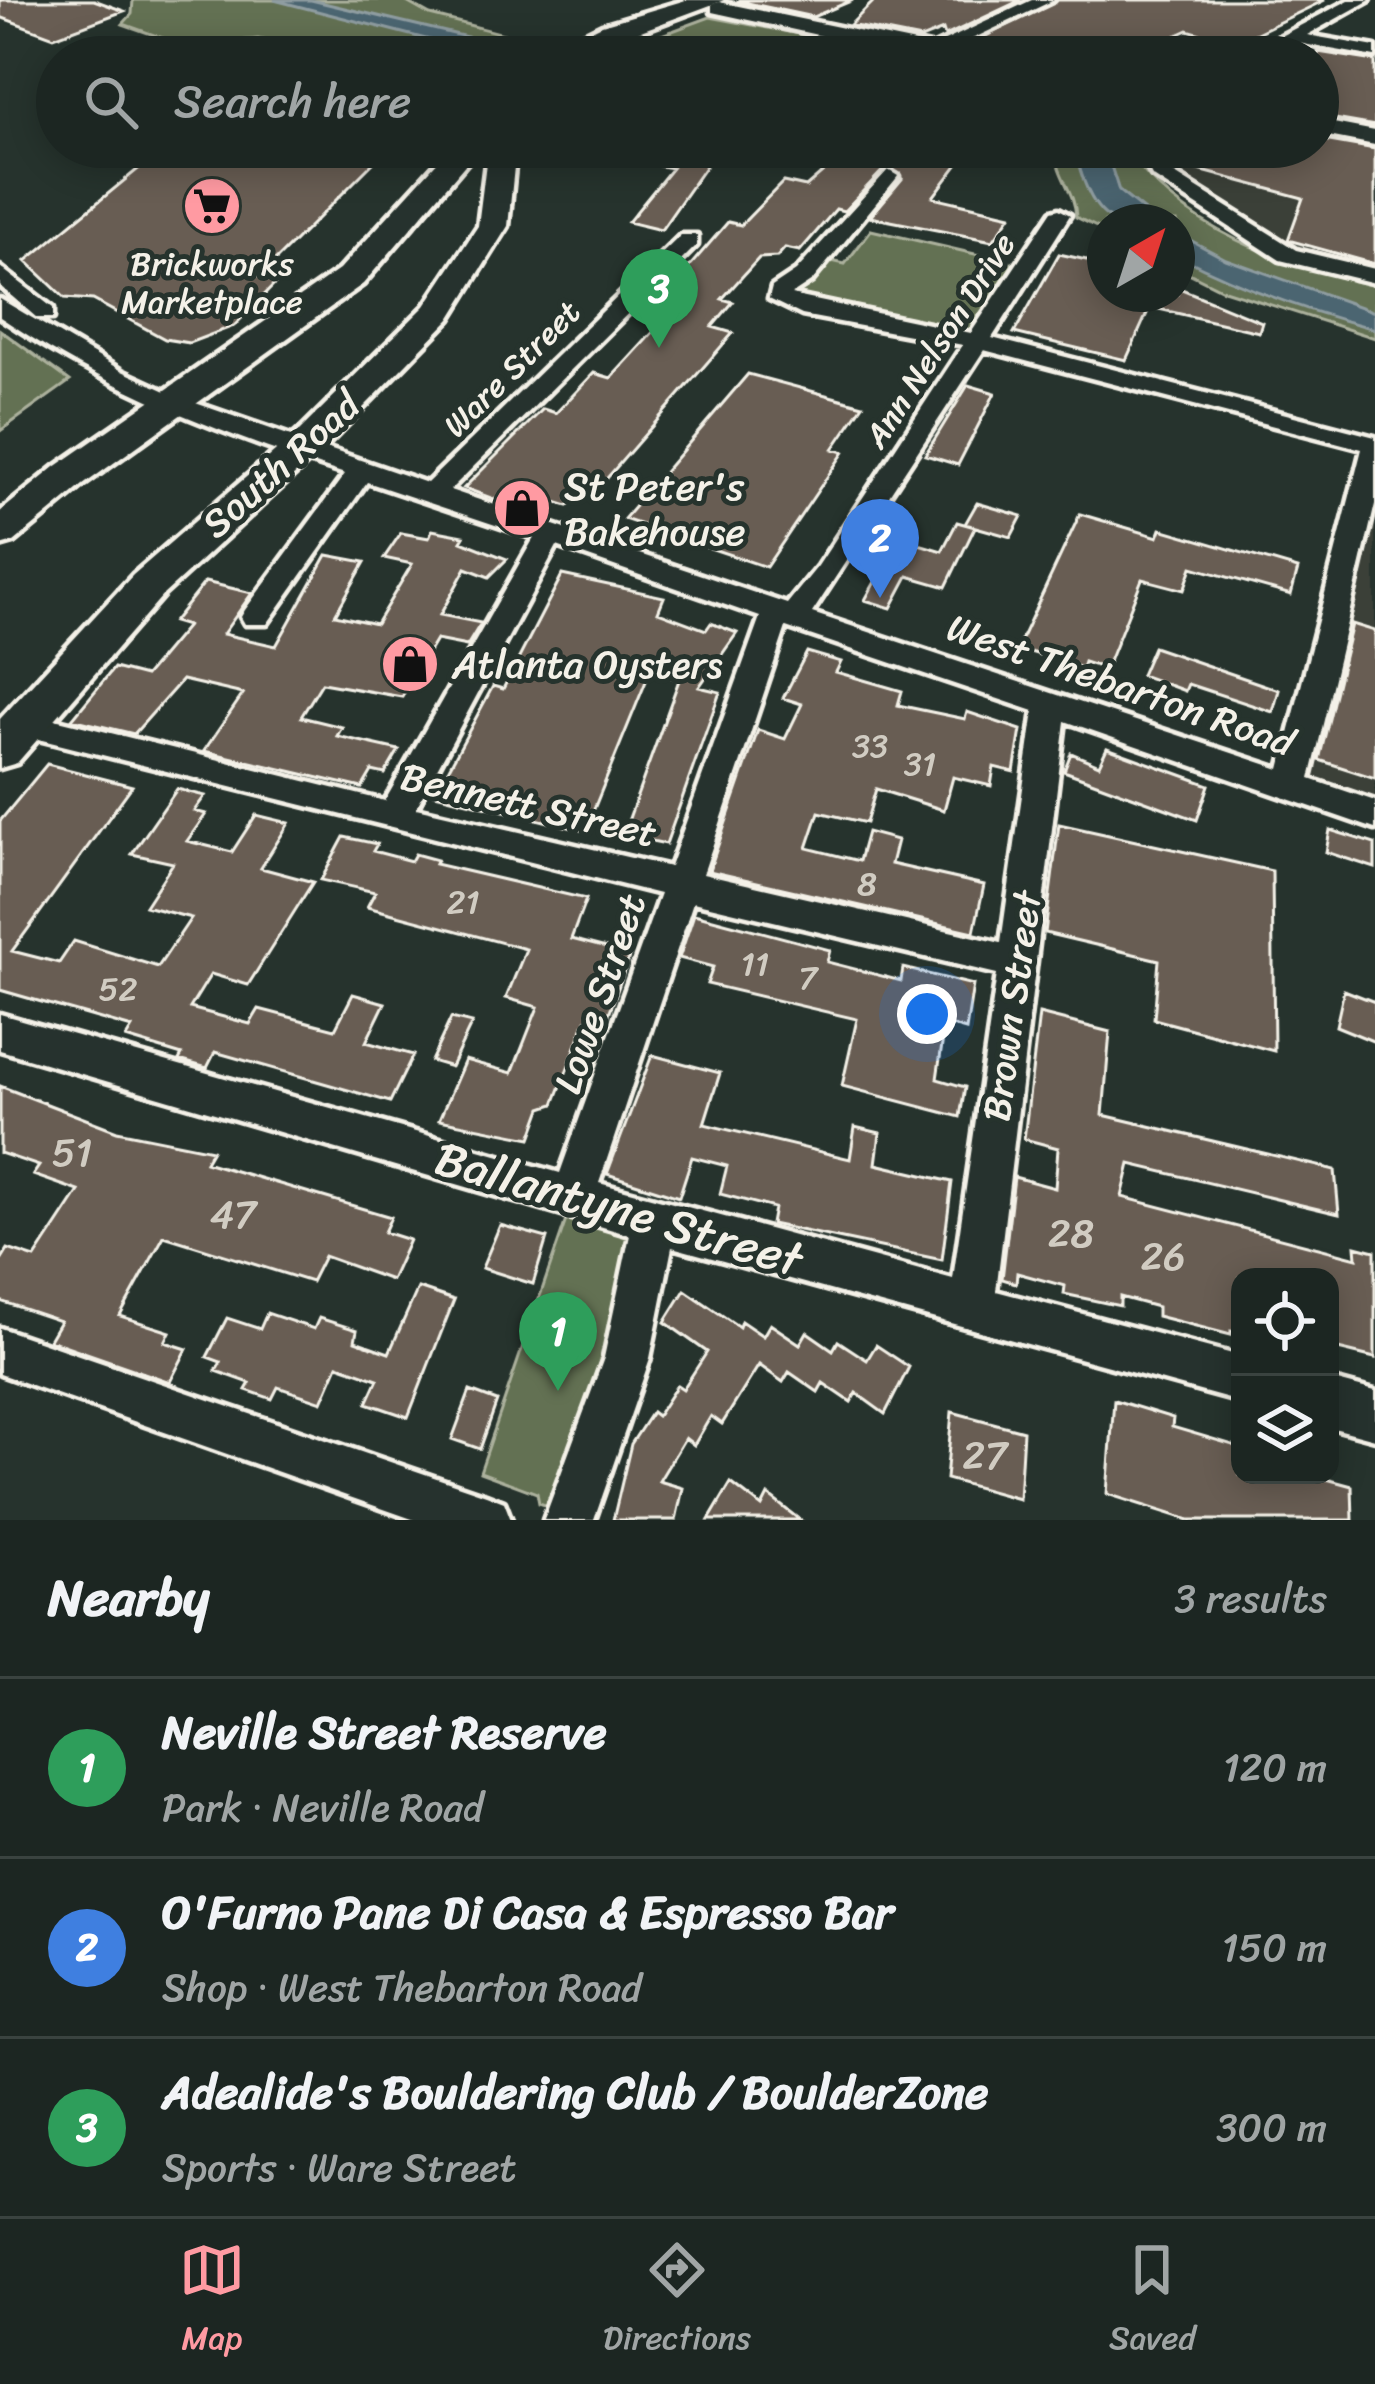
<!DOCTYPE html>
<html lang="en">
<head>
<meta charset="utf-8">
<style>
	:root { --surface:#1c2622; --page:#29322f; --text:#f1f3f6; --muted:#a0a5a5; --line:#3a4340; --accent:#ff9aa2 }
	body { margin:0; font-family:Sriracha,sans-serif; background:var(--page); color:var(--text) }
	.controls { position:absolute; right:36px; bottom:36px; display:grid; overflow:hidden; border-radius:24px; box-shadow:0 6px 30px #0003 }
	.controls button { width:108px; height:108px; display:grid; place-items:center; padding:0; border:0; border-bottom:3px solid var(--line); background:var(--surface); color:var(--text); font:60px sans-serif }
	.compass { position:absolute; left:1087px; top:204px; width:108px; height:108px; border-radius:50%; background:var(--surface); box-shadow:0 6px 30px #0003; rotate:39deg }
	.you { position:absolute; left:927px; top:1014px; width:42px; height:42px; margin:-30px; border:9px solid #fff; border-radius:50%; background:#1a73e8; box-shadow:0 0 0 18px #1a73e833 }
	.badge { display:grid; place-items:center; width:78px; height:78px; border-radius:50%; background:var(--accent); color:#fff; font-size:39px; font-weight:700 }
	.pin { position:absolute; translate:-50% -99px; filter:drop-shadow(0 3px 6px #0008) }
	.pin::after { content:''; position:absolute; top:63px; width:42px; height:36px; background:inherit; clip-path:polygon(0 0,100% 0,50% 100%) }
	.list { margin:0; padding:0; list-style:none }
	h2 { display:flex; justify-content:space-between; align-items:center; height:156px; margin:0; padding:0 48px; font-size:51px }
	h2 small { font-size:39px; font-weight:400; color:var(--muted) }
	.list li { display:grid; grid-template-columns:78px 1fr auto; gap:36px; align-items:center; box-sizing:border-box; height:180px; padding:0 48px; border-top:3px solid var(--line) }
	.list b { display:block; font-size:45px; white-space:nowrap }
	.list p { margin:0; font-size:39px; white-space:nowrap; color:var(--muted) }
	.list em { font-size:39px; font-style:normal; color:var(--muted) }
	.icon { flex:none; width:66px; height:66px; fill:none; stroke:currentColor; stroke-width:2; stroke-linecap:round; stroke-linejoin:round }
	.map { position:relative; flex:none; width:1375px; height:1520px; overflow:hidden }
	.search { position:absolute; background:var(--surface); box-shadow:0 6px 30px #0003; left:36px; right:36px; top:36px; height:132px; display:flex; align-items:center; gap:30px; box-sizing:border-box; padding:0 42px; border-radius:66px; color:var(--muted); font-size:45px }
	.sheet { height:696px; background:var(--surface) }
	nav { display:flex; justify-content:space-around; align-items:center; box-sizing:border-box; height:168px; border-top:3px solid var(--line); background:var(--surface); font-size:33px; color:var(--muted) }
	nav a { display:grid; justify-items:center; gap:6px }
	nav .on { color:var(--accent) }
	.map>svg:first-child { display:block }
	.built { fill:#3a4038 }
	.green { fill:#637152; stroke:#acb19d; stroke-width:3 }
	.water { fill:#4c6571; stroke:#8f9da1; stroke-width:3 }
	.building { fill:#675d52; stroke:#f4f1e8; stroke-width:3 }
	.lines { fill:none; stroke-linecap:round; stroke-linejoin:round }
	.minor-casing { stroke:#f4f1e8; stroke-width:9 }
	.major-casing { stroke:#f4f1e8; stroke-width:9 }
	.highway-casing { stroke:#f4f1e8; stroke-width:9 }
	.minor { fill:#26332d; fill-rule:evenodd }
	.major { fill:#26332d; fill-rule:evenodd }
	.highway { fill:#26332d; fill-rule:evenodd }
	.labels { text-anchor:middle; stroke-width:10; stroke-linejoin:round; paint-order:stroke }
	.far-poi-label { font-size:33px; fill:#f4f1e8; stroke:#26332d }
	.far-street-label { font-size:33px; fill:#f4f1e8; stroke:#26332d }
	.number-label { font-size:33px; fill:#d1ccc2 }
	.street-label { font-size:39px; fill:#f4f1e8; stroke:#26332d }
	.poi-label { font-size:39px; fill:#f4f1e8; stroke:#26332d; text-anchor:start }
	.near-number-label { font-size:39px; fill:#d1ccc2 }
	.near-street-label { font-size:48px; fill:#f4f1e8; stroke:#26332d }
</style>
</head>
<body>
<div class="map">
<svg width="1375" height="1520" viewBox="0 0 1375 1520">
	<rect width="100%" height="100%" fill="#26332d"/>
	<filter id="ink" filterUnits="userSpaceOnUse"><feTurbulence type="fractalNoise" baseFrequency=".00833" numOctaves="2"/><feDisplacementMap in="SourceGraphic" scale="24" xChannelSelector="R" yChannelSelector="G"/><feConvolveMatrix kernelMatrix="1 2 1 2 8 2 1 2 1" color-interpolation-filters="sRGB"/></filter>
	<g filter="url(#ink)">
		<path class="built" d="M1318,127L1375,138V276L1304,261L1159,172L1147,147H1318Z
			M1375,448V815L1296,771Z"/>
		<path class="green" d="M133,0H403L430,15L550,46L529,57H350L258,39L185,46L123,24L132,14Z
			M710,17L921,57H602Z
			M1056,147H1125C1180,230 1284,265 1375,286V338L1221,289L1177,267V222H1105V231L1076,217C1075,189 1055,176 1056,147Z
			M871,230L1014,263L967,335L801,305L786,292L827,260L845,264Z
			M0,330L70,381L0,431Z
			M567,1217L630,1236L618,1356L551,1507L539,1503L537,1493L480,1472Z"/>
		<path class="water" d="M274,0H311L551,57H496Z
			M1075,147H1105L1119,191L1158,222C1147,222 1129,225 1118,222C1091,214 1079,171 1075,147Z
			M1177,233L1226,259L1375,312V329C1306,311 1241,288 1177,255Z"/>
		<path class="building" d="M0,0H94L124,11L54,37L0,17Z
			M853,0L813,17L738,1L739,0Z
			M875,0H1021L945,36L943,30L921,39L850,25Z
			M1058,0H1325L1234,44L1188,30L1129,57H967L958,50Z
			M1318,52L1375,61V126L1318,116Z
			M1318,139L1375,149V264L1288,240L1303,198L1169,162L1176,147H1318Z
			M165,147H389L260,276L278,281L234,326L189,343L165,339L93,300L65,298L26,261Z
			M609,147H719L661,230L628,222L672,168L608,157Z
			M852,147H971L933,197L1011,215L993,241L870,217L902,179L887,166L844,211L836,209L800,251L785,248L777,257L759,258L722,299L733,302L712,327L733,333L595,492L584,488L568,506L542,498L529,512L464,488L543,409L556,413L594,373L611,378L668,316L650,312L728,222L741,225L783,182L806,187Z
			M1059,254L1105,264V294H1177V287L1262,322L1259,332L1150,307L1126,360L1014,333Z
			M748,374L863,405L833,449L844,452L766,567L624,519Z
			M968,385L995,393L958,465L925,455Z
			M977,503L1022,516L1011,537L965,524Z
			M1080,514L1158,537L1161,529L1298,569L1291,595L1192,567L1184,590L1142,579L1106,669L1084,662L1082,668L1017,648Z
			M957,522L975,527L946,587L908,576L891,608L865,600L899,538L942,551Z
			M432,530L464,536L461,541L507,559L489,577L466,568L440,615L481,623L467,646L436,640L402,697L322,683L301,717L342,727L337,736L399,750L385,774L372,771L362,788L204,751L243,694L182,680L134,734L72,719L114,668L145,676L187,626L173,622L205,582L252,593L223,634L276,646L327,555L365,562L335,615L376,624L412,564L384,558L401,533L429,538Z
			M562,575L664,597L658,612L706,630L711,623L737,633L699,687L720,692L666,844L623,835L679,680L651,669L585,831L435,794L493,686L503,689Z
			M1352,624L1375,631V778L1319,760Z
			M1153,647L1279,690L1273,712L1188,684L1185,691L1141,675Z
			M807,652L841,662L836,672L902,691L898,705L965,719L967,712L1021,730L1014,772L994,767L991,786L953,777L944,810L876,789L866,823L819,812L807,848L859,861L867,832L897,840L891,864L984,885L974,932L709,871L758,730L785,739L802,704L783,698Z
			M1107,748L1209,785L1197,820L1064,771L1071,753L1099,765Z
			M47,764L132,786L12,951L59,963L74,941L158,967L191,918L145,906L173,863L132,854L177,789L205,796L194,811L206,814L187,841L232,852L256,815L289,823L261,868L313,882L248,985L211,974L190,1008L250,1024L259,1009L335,1029L353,994L385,1003L366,1042L413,1055L390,1102L215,1052L207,1068L179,1060L182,1055L126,1038L132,1028L0,990V821Z
			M1059,824L1272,871L1274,1051L1154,1019L1159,960L1045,933Z
			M1330,830L1375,844V868L1326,852Z
			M344,837L377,844L373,851L411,861L415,854L437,860L435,864L586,899L571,939L630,954L605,1025L586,1020L554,1104L542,1108L531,1138L439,1120L465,1060L512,1073L538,1007L506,998L526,949L367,907L375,892L321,880Z
			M694,914L830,950L827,962L901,981L903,968L973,985L966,1030L945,1024L937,1079L965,1087L960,1117L842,1086L857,1019L707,984L713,967L679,958Z
			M1344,990L1375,1002V1042L1336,1026Z
			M1039,1014L1110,1032L1103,1115L1335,1170L1339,1214L1130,1164L1122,1197L1357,1258L1356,1246L1375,1251V1358L1330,1347V1277H1240V1333L1231,1331V1335L1157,1316V1307L1120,1297V1306L1064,1294L1065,1286L1017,1273L1016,1283L1002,1279L1014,1177L1055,1188L1058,1148L1024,1139Z
			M451,1018L472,1023L451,1067L431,1061Z
			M652,1055L720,1073L704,1124L850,1159L855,1127L880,1133L876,1164L952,1182L942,1260L771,1224L774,1208L720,1194L727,1166L692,1157L679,1197L607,1174Z
			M0,1086L117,1131L212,1150L205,1162L391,1217L384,1232L409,1240L391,1280L324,1256L311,1282L164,1236L120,1316L170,1332L165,1342L187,1349L170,1382L49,1340L60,1321L0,1301V1262L8,1249L35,1258L79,1191L33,1175L39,1166L0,1153Z
			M500,1225L547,1238L533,1284L482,1268Z
			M418,1288L454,1300L408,1417L367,1403L378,1379L338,1365L322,1402L278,1387L272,1399L246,1390L250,1383L216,1371L221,1362L207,1357L227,1318L260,1329L267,1313L314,1329L319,1318L357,1330L355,1341L389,1353Z
			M685,1290L739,1327L741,1321L763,1336L770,1324L800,1344L807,1332L833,1350L838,1341L867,1360L876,1345L909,1367L885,1414L856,1393L851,1402L823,1383L818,1392L789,1372L783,1382L759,1365L722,1424L711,1416L694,1445L685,1438L659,1481L683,1488L676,1520H613L631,1444L652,1412L657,1416L677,1385L683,1389L707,1352L665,1322Z
			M470,1391L497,1401L480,1449L452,1439Z
			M1114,1400L1173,1418L1172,1427L1240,1447V1475H1312L1352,1486L1353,1520H1189L1107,1494Z
			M952,1412L1023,1431L1019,1499L946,1479Z
			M731,1483L762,1507L768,1495L800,1520H709Z"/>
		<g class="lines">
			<g class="minor-casing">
				<path id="minor" d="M1032,0H1054L934,57L919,53Z
					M1349,0H1370L1307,35L1375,47V57L1292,42L1263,57H1241Z
					M1137,147H1157L1167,169L1296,250L1375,269V283L1280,260L1152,176Z
					M888,170L898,176L895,180L812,281L791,295L971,333L1052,211L1059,209L1070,215L992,338L1375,437V504L1310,779L1375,801V829L1065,721L996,1291L1240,1356V1402L672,1247L650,1358L594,1520H544L604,1358L630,1235L0,1050V1014L560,1173L660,894L22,735L6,723L22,711L385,801L534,538L367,482L267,624H245L241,617L245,610L345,474C222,434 107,390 0,317V299L122,371L181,398L427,483L681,235H697V245L450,490L787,604L818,566L963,345L802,315L769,299L772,287L796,271ZM984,350L1362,449L1280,769L812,613ZM557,546L760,617L670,867L416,808ZM786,627L1034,711L1001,943L703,874ZM693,902L997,974L953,1279L599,1183Z
					M0,267L53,308V318H37L0,286Z
					M0,1328L486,1495L504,1502L511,1520H415L0,1374Z
					M1330,1379L1375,1391V1439L1330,1427Z"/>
			</g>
			<g class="major-casing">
				<path id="major" d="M719,2L949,50L960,57H918L712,12V4Z
					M1318,120L1375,131V145L1318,134Z"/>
			</g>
			<g class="highway-casing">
				<path id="highway" d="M686,0H724L571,57H537L602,25Z
					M451,147H480L363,284L83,485L14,542L0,546V512L55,467L339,270Z
					M488,147H516L508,226L450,319L324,448L163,595L17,763L0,768V719L133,575L298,432L425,306L478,226Z"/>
			</g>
			<use href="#minor" class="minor"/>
			<use href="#major" class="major"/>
			<use href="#highway" class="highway"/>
		</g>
	</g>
	<defs>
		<g id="supermarket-disc" transform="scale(3)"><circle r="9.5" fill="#ff9aa2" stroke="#26332d"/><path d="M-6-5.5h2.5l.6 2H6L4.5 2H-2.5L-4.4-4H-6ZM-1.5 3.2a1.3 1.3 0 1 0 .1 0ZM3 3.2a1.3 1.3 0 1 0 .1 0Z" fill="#111"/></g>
		<g id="shop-disc" transform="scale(3)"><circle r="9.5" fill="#ff9aa2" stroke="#26332d"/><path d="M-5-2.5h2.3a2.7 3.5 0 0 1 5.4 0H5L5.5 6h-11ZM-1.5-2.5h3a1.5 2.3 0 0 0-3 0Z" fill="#111"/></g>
	</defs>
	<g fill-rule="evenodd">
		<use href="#supermarket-disc" x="212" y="206"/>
		<use href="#shop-disc" x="522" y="508"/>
		<use href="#shop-disc" x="410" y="664"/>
	</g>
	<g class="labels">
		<g class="far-poi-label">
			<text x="212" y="275">Brickworks<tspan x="212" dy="38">Marketplace</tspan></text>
		</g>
		<g class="far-street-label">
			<text transform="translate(939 340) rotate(-57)" y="12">Ann Nelson Drive</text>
			<text transform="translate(511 368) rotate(-45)" y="12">Ware Street</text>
		</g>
		<g class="number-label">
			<text x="870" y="757">33</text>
			<text x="920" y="775">31</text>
			<text x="867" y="895">8</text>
			<text x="463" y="913">21</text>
			<text x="755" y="975">11</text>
			<text x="808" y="989">7</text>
			<text x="118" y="1000">52</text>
		</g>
		<g class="street-label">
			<text transform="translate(280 464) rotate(-42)" y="14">South Road</text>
			<text transform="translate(1121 684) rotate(19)" y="14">West Thebarton Road</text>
			<text transform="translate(529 804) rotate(13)" y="14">Bennett Street</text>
			<text transform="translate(599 993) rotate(-71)" y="14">Lowe Street</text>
			<text transform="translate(1011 1006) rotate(-82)" y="14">Brown Street</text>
		</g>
		<g class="poi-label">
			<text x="564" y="500">St Peter's<tspan x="564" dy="45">Bakehouse</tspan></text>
			<text x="452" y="678">Atlanta Oysters</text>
		</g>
		<g class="near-number-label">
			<text x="72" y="1166">51</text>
			<text x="233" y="1228">47</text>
			<text x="1071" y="1247">28</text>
			<text x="1163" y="1270">26</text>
			<text x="985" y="1469">27</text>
		</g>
		<g class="near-street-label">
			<text transform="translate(619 1208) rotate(16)" y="17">Ballantyne Street</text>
		</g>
	</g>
</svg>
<div class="controls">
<button><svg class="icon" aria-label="locate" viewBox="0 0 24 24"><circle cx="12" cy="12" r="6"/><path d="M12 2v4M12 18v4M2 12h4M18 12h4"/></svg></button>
<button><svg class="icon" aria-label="layers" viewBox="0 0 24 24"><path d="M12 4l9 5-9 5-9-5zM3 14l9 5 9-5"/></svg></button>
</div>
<svg class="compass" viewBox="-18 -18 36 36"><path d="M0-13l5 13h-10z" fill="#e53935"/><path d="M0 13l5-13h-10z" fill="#a0a5a5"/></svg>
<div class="you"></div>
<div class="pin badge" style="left:558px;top:1391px;background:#2e9e5b">1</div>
<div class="pin badge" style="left:880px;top:598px;background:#3f7fe0">2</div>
<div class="pin badge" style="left:659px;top:348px;background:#2e9e5b">3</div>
<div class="search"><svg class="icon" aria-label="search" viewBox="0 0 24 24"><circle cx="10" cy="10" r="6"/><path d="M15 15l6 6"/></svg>Search here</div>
</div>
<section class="sheet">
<h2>Nearby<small>3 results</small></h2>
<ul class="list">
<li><span class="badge" style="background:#2e9e5b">1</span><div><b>Neville Street Reserve</b><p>Park · Neville Road</p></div><em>120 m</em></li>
<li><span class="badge" style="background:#3f7fe0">2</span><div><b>O'Furno Pane Di Casa &amp; Espresso Bar</b><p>Shop · West Thebarton Road</p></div><em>150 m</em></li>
<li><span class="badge" style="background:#2e9e5b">3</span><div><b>Adealide's Bouldering Club / BoulderZone</b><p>Sports · Ware Street</p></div><em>300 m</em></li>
</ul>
</section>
<nav>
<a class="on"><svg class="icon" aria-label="map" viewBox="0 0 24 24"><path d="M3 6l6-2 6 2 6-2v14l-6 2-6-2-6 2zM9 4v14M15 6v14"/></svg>Map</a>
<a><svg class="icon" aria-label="directions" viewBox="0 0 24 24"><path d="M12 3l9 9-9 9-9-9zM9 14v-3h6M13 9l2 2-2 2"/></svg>Directions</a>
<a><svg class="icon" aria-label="saved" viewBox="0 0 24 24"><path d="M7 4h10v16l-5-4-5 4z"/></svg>Saved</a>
</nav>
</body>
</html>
